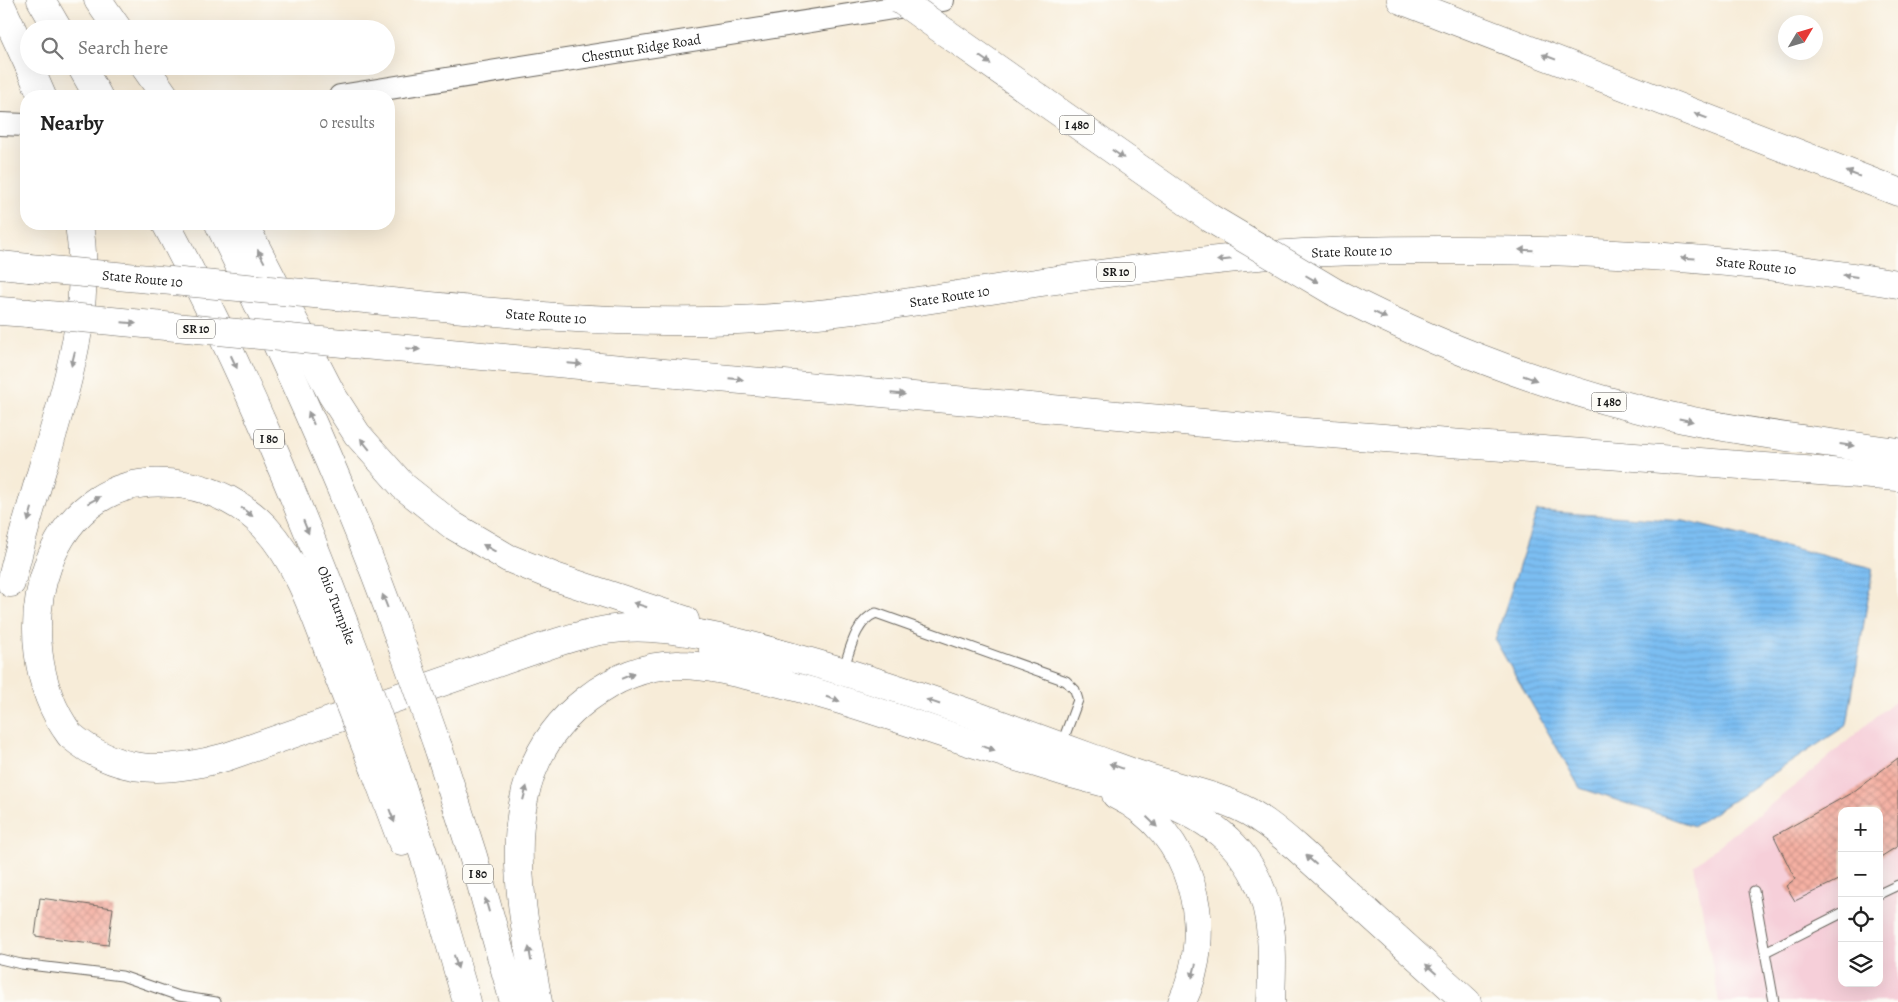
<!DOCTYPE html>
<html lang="en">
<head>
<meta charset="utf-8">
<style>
	:root { --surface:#fff; --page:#f6f6f6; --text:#222; --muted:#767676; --line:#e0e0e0 }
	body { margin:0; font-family:Alegreya,serif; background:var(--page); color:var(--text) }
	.controls { position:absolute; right:15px; bottom:15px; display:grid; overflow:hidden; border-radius:10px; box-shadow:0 5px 20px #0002 }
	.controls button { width:45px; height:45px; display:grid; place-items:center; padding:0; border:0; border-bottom:1px solid var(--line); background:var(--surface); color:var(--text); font:25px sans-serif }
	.compass { position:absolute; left:1778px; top:15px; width:45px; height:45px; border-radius:50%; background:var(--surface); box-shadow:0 5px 20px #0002; rotate:52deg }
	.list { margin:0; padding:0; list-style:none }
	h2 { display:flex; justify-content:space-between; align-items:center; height:65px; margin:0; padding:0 20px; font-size:21px }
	h2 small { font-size:16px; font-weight:400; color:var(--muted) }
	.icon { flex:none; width:28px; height:28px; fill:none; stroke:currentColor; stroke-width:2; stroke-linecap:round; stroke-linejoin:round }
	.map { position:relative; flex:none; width:1898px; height:1002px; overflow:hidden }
	.search { position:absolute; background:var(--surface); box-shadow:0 5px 20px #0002; left:20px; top:20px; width:375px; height:55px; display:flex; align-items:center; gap:12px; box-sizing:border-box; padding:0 18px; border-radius:28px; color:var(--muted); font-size:19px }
	.panel { position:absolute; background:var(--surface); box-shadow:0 5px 20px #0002; left:20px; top:90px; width:375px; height:140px; border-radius:20px }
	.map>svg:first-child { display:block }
	.built { fill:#f6cfd9; fill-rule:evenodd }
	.water { fill:url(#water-rules); stroke:#4c6d87 }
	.building { fill:url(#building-cross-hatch) }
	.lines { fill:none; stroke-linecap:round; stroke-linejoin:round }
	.lane-casing { stroke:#69655e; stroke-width:11 }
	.secondary-casing { stroke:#69655e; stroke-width:24 }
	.highway-casing { stroke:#69655e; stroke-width:29 }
	.lane { stroke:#fff; stroke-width:9 }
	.secondary { stroke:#fff; stroke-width:22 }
	.highway { stroke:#fff; stroke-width:28 }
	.highway-bridge-casing { stroke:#69655e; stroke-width:29; stroke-linecap:butt }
	.highway-bridge { stroke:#fff; stroke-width:28 }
	.oneway { fill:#999 }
	.labels { text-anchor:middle; stroke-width:4; stroke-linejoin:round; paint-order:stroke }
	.shield { fill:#fdfcf7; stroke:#605f5e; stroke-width:1 }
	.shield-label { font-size:12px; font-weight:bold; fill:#1c1c1c }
	.street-label { font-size:14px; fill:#1c1c1c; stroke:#fdfcf7 }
</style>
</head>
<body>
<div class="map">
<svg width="1898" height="1002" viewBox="0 0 1898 1002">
	<defs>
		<pattern id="water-rules" width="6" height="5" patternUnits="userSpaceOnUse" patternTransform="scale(1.25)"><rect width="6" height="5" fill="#7cbef2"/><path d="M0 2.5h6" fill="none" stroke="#6ba3cf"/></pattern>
		<pattern id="building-cross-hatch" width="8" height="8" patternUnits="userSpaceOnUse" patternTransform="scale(1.25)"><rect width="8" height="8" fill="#f5b0a3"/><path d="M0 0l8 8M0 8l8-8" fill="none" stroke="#d1978c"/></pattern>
	</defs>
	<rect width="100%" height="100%" fill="#fdfcf7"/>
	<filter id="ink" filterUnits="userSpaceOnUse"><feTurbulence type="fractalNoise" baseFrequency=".02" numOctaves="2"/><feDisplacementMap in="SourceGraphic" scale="10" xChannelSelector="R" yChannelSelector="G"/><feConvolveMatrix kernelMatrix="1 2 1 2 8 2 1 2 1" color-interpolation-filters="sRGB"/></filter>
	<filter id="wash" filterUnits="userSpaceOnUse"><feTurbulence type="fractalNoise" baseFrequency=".0096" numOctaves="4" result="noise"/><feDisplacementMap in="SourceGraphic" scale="20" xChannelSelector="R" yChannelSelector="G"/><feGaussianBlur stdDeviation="1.12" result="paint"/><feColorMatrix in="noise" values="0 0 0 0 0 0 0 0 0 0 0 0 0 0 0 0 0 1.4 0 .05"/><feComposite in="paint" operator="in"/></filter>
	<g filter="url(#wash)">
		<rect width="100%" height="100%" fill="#f7ecd8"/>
		<path class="built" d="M1898,698V1002H1719L1694,865L1798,783ZM1842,811H1879V983H1842Z"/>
		<path class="water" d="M1537,511L1684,521L1873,568L1847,725L1694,826L1580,788L1495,640Z"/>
		<g id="blocks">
			<path class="building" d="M1898,758V846L1879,858V811H1842V878L1795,901L1786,886L1795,879L1774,836L1853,792Z
				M40,898L113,908L108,945L35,936Z"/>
		</g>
	</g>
	<g filter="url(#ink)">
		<use href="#blocks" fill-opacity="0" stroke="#69655e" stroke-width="1"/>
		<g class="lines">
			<g class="lane-casing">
				<path id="lane" d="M843,670C850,651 855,621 876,613L1066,681L1075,690L1078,700L1062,743
					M1754,891L1774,1002
					M1879,894L1898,885
					M1765,952L1842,913
					M0,959L21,964L122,976L179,996L216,1002"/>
			</g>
			<g class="secondary-casing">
				<g id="secondary">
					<path id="s1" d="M340,96L943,0"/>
					<path d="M0,124L26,125"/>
				</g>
			</g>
			<g class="highway-casing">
				<g id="highway">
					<path d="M41,0L58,29"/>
					<path d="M98,0L118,29"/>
					<path d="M1401,0L1898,192"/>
					<path d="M0,3L29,66"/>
					<path d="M945,32L1210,218"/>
					<path d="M29,66L42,96"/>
					<path d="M81,66L98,96"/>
					<path d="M144,66L165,96"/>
					<path id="s2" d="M166,224C241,364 302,511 358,660"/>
					<path d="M219,224C287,361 351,502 402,646"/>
					<path d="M244,224L332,395L357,434L403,486L452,525L508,558L555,577L685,620"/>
					<path d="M0,265L29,268"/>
					<path d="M1336,293C1448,351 1564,395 1688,420C1758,435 1828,442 1898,452"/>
					<path id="s3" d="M336,296C469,310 603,326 737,320C840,316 941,297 1042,282C1110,272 1178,264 1246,257C1311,251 1377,250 1443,250C1595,249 1747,259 1898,284"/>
					<path d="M0,311L28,313"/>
					<path d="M364,345L1279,430L1898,477"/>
					<path d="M11,583C23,530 40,478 55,426C75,358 90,295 79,224"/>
					<path d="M713,650L787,684"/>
					<path d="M335,668C317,621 300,565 265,527C244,505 215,490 185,485C43,459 0,641 70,735C118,776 168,773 226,757L546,646C581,634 615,625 652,628C702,631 752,646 800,659C900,687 998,723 1095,759C1115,766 1135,774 1155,780C1187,790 1220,796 1249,812C1267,822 1282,835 1297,848L1467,1002"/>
					<path d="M438,747L473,856L514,1002"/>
					<path d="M394,762L428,868L467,1002"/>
					<path d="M375,770L402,842"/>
					<path d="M1116,795C1193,831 1217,930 1182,1002"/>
					<path d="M538,1002C520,897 489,774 587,699C613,679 646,664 680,665C704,665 727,671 750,676C825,692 898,719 972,743C1004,753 1036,763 1068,773C1123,788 1194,802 1234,846C1276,891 1273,945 1271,1002"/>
				</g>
			</g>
			<use href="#lane" class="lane"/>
			<use href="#secondary" class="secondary"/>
			<use href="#highway" class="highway"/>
			<g class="highway-bridge-casing">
				<g id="highway-bridge">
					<path d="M900,0L945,32"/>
					<path d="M1210,218L1336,293"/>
					<path id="s4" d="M29,268L336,296"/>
					<path d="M28,313L364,345"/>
					<path d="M402,646L438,747"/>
					<path d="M358,660L394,762"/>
					<path d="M335,668L375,770"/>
				</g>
			</g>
			<use href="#highway-bridge" class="highway-bridge"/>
		</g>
		<defs><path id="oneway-solid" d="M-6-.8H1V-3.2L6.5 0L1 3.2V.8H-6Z" transform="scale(1.25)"/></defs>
		<g class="oneway">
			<use href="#oneway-solid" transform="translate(1549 57) rotate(-159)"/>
			<use href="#oneway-solid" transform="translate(985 60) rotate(35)"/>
			<use href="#oneway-solid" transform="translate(1701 116) rotate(-159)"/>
			<use href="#oneway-solid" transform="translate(1118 154) rotate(35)"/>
			<use href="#oneway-solid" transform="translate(1853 174) rotate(-159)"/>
			<use href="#oneway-solid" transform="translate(1526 250) rotate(-179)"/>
			<use href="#oneway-solid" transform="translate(261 256) rotate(-118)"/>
			<use href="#oneway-solid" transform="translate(1688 258) rotate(-176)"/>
			<use href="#oneway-solid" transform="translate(1224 260) rotate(174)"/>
			<use href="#oneway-solid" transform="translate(1850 276) rotate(-173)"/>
			<use href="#oneway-solid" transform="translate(1312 279) rotate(30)"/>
			<use href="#oneway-solid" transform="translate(1380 315) rotate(26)"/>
			<use href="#oneway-solid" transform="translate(129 323) rotate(5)"/>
			<use href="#oneway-solid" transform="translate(413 349) rotate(5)"/>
			<use href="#oneway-solid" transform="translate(73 359) rotate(104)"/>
			<use href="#oneway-solid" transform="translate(234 362) rotate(65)"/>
			<use href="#oneway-solid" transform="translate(575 364) rotate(5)"/>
			<use href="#oneway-solid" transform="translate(1530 378) rotate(19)"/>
			<use href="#oneway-solid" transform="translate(736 379) rotate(5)"/>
			<use href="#oneway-solid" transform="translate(898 394) rotate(5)"/>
			<use href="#oneway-solid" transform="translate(311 418) rotate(-113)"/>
			<use href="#oneway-solid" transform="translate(1686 420) rotate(12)"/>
			<use href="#oneway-solid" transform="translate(365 444) rotate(-129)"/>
			<use href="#oneway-solid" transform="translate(1847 445) rotate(7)"/>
			<use href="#oneway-solid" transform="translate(94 500) rotate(-28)"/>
			<use href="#oneway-solid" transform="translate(247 512) rotate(37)"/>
			<use href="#oneway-solid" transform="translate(30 515) rotate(106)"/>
			<use href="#oneway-solid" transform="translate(306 527) rotate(68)"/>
			<use href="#oneway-solid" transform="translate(489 548) rotate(-151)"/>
			<use href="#oneway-solid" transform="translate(385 601) rotate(-111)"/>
			<use href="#oneway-solid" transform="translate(640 605) rotate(-162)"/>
			<use href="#oneway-solid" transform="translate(628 676) rotate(-22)"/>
			<use href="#oneway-solid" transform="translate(833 699) rotate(18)"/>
			<use href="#oneway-solid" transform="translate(933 702) rotate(-161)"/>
			<use href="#oneway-solid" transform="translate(988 748) rotate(18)"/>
			<use href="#oneway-solid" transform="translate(1116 766) rotate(-160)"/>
			<use href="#oneway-solid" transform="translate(525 793) rotate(-75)"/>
			<use href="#oneway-solid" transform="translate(392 816) rotate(69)"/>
			<use href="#oneway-solid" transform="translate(1152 822) rotate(44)"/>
			<use href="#oneway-solid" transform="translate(1311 860) rotate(-138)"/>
			<use href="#oneway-solid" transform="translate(487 905) rotate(-106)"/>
			<use href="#oneway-solid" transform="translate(530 954) rotate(-99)"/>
			<use href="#oneway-solid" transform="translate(456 962) rotate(74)"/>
			<use href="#oneway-solid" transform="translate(1431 969) rotate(-138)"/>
			<use href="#oneway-solid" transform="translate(1194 971) rotate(105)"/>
		</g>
	</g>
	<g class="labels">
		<g class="shield">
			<rect x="1059.5" y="115.5" width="35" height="19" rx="4"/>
			<rect x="1097" y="262.5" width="38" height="19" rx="4"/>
			<rect x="177" y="319.5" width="38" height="19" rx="4"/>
			<rect x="1591.5" y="392.5" width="35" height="19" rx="4"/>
			<rect x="254" y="429.5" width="30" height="19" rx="4"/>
			<rect x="463" y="864.5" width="30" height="19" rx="4"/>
		</g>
		<g class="shield-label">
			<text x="1077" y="129">I 480</text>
			<text x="1116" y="276">SR 10</text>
			<text x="196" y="333">SR 10</text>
			<text x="1609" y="406">I 480</text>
			<text x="269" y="443">I 80</text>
			<text x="478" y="878">I 80</text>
		</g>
		<g class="street-label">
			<text dy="5" stroke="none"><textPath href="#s1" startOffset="305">Chestnut Ridge Road</textPath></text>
			<text dy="5" stroke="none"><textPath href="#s3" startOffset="1021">State Route 10</textPath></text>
			<text dy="5" stroke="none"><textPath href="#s3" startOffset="1426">State Route 10</textPath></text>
			<text dy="5" stroke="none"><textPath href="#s4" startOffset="114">State Route 10</textPath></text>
			<text dy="5" stroke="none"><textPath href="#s3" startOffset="616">State Route 10</textPath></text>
			<text dy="5" stroke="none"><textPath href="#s3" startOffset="211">State Route 10</textPath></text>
			<text dy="5" stroke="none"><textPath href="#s2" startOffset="418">Ohio Turnpike</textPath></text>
		</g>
	</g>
</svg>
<div class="controls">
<button>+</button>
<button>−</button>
<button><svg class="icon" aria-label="locate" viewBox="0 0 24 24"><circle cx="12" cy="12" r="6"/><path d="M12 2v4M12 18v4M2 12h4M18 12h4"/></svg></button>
<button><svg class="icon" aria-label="layers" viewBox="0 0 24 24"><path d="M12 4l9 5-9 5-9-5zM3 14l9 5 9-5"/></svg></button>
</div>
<svg class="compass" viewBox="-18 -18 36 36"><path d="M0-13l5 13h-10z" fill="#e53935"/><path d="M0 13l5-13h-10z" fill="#767676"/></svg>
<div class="search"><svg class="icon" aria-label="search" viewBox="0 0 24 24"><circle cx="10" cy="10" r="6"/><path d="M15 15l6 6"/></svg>Search here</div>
<section class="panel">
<h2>Nearby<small>0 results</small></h2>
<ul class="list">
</ul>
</section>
</div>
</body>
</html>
